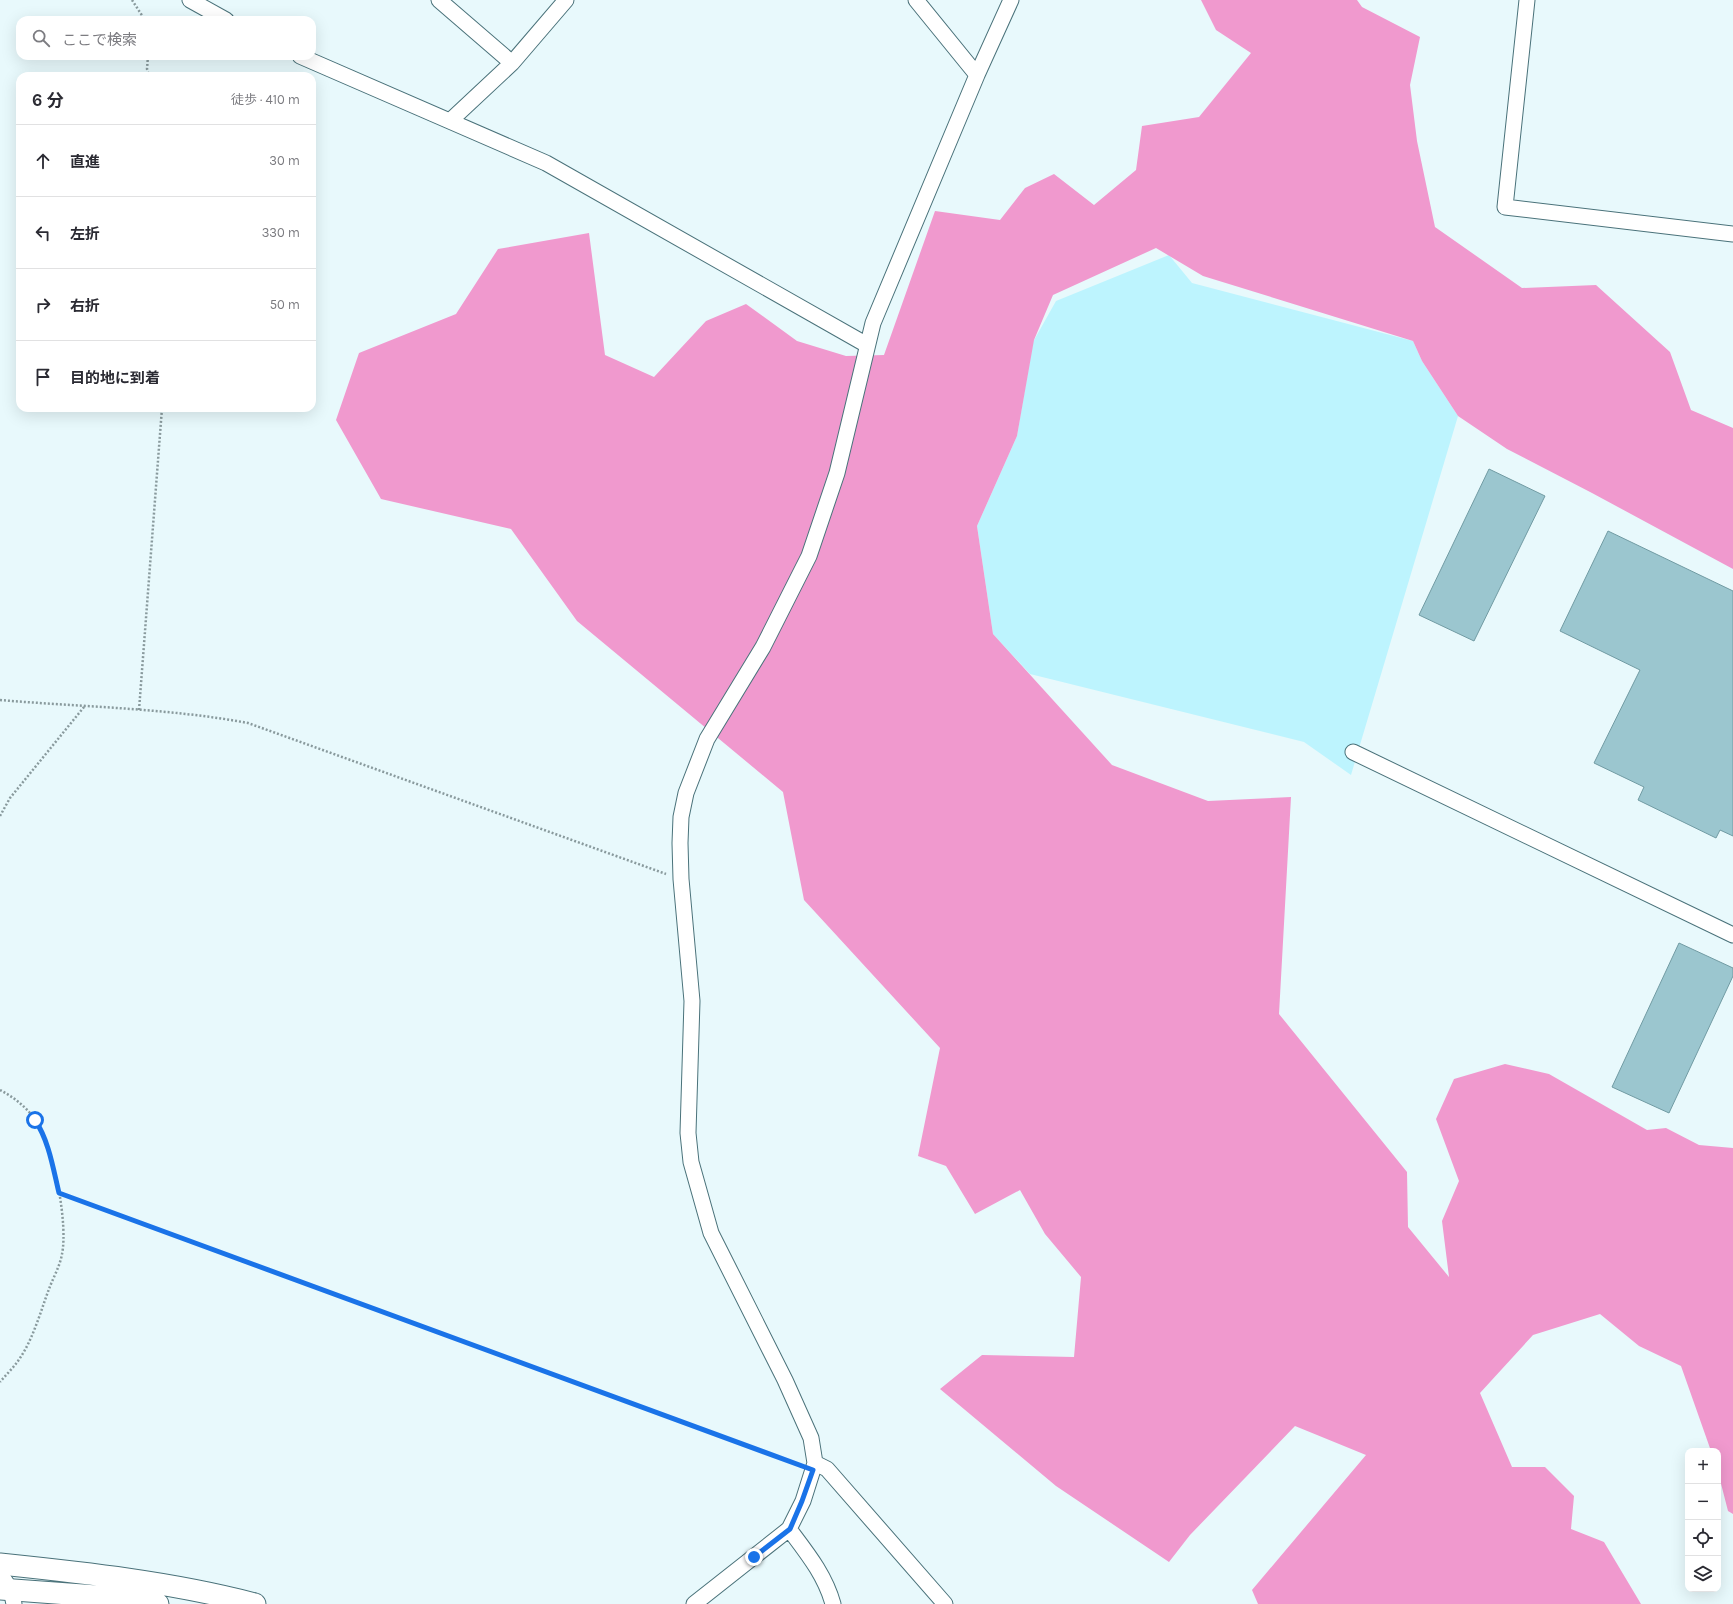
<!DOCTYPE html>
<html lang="ja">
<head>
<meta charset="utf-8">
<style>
	:root { --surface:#fff; --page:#f7f7f7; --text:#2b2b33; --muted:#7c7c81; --line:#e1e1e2 }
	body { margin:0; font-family:Karla,"Noto Sans JP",sans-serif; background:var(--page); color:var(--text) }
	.controls { position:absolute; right:12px; bottom:12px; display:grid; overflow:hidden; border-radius:8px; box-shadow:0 4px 16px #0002 }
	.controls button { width:36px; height:36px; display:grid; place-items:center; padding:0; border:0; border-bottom:1px solid var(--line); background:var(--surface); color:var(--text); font:20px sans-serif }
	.stop { position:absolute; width:12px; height:12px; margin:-9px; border:3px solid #1a73e8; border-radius:50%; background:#fff }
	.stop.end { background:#1a73e8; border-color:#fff; box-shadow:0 1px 4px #0008 }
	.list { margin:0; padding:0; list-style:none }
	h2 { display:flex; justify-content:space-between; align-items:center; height:52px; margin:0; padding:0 16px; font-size:17px }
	h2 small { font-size:13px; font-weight:400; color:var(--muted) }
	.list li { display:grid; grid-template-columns:26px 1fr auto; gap:12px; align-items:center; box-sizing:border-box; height:72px; padding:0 16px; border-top:1px solid var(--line) }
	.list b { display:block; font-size:15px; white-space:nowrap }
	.list em { font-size:13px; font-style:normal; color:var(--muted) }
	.icon { flex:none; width:22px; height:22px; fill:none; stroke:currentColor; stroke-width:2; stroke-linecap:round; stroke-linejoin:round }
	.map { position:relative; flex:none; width:1733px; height:1604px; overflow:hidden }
	.search { position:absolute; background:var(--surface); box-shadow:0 4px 16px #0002; left:16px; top:16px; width:300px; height:44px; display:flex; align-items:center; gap:10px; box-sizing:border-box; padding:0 14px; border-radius:12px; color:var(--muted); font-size:15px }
	.panel { position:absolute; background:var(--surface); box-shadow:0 4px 16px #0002; left:16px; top:72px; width:300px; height:340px; border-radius:12px }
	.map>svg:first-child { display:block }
	.built { fill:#bdf4fe }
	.forest { fill:#f099ce }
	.building { fill:#9bc6cf; stroke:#719ba3 }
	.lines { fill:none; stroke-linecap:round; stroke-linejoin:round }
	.street-casing { stroke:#4a727a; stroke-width:17 }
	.secondary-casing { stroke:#4a727a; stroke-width:23 }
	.path { stroke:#899a9d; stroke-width:2.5; stroke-dasharray:2 2; stroke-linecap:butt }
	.street { stroke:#fff; stroke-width:15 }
	.secondary { stroke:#fff; stroke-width:21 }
	.route { stroke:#1a73e8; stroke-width:5 }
</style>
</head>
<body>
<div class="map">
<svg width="1733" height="1604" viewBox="0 0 1733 1604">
	<rect width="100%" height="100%" fill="#e8f9fc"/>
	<path class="built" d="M1169,255L1192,283L1413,341L1422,361L1458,416L1351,775L1304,742L1030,674L993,634L977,526L1017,436L1033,342L1056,301Z"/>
	<path class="forest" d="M1201,0H1357L1362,7L1420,37L1410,85L1417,141L1435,227L1522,288L1596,285L1670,352L1691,410L1733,428V569L1592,493L1507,449L1458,416L1422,361L1413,341L1203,276L1156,248L1053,295L1034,340L1017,436L977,526L993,634L1112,765L1208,801L1291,797L1279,1014L1407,1172L1408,1227L1449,1277L1442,1221L1459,1181L1436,1119L1454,1079L1505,1064L1549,1074L1647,1130L1666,1128L1699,1145L1733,1148V1514L1728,1511L1718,1472V1451H1711L1681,1366L1639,1346L1600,1314L1533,1335L1480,1393L1512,1467H1545L1574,1496L1571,1529L1604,1542L1641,1604H1258L1252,1590L1366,1455L1295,1426L1190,1535L1169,1562L1056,1486L940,1389L982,1355L1074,1357L1081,1277L1045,1234L1020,1190L975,1214L946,1166L918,1156L940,1048L804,900L783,792L577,621L511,529L381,499L336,420L359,353L456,314L498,249L589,233L605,355L654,377L706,321L746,304L797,341L846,356L884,355L935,211L1000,220L1025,188L1054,174L1094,205L1136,170L1142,126L1199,117L1251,53L1216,30Z"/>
	<path class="building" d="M1489,469L1545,496L1474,641L1419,615Z
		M1608,531L1733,591V836L1720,830L1716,838L1638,800L1644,787L1594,763L1640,670L1560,631Z
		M1679,943L1733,968V976L1669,1113L1612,1087Z"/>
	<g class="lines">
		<g class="street-casing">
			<path id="street" d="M190,0L226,20
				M439,0L512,63
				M916,0L977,75
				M1527,0L1505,207L1733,234
				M300,56L546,163L867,345
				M450,121L512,63L566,0
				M1353,752L1733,935
				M815,1463L827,1469L945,1604
				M789,1529C807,1553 825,1575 833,1604
				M0,1573L11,1590L14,1604
				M694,1604L789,1529L803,1501L815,1463L811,1438L785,1380L711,1233L691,1162L688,1133L692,1001L681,879L680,843L681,817L686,793L707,739L763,647L809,556L837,473L873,323L977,75L1011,0"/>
		</g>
		<g class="secondary-casing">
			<path id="secondary" d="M0,1564C86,1573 171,1582 255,1604
				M0,1589L96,1596L158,1604"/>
		</g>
		<path class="path" d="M132,0L145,20
			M148,56L147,69L149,76
			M0,700C82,707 167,708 248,723L666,874
			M139,710L162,408
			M0,816L10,798L84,707
			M0,1090C17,1099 33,1112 41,1130C55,1157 68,1225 62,1254C60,1266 53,1278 49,1289C40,1313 33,1340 18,1361C13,1368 6,1375 0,1382
			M59,1193L799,1465"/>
		<use href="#street" class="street"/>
		<use href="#secondary" class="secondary"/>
	</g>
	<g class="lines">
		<path class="route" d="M35,1120C49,1141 53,1168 59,1193L813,1470L802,1501L790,1529L754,1557"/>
	</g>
</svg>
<div class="controls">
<button>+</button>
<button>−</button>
<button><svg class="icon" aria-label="locate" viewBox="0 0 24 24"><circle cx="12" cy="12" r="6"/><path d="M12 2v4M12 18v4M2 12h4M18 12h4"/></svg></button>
<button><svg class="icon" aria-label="layers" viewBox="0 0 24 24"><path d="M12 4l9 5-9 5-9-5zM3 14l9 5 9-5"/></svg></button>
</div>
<div class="stop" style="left:35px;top:1120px"></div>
<div class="stop end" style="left:754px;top:1557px"></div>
<div class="search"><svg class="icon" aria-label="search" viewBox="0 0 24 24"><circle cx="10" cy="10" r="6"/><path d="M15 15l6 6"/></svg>ここで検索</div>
<section class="panel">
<h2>6 分<small>徒歩 · 410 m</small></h2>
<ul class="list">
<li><svg class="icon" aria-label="ahead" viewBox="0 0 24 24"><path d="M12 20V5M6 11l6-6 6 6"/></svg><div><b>直進</b></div><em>30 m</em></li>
<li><svg class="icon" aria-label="left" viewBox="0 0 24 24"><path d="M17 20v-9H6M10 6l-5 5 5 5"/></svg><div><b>左折</b></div><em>330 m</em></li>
<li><svg class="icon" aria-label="right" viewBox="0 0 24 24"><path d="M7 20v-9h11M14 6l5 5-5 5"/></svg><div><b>右折</b></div><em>50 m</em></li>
<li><svg class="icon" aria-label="arrive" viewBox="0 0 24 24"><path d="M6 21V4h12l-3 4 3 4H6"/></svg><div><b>目的地に到着</b></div></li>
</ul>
</section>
</div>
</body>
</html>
